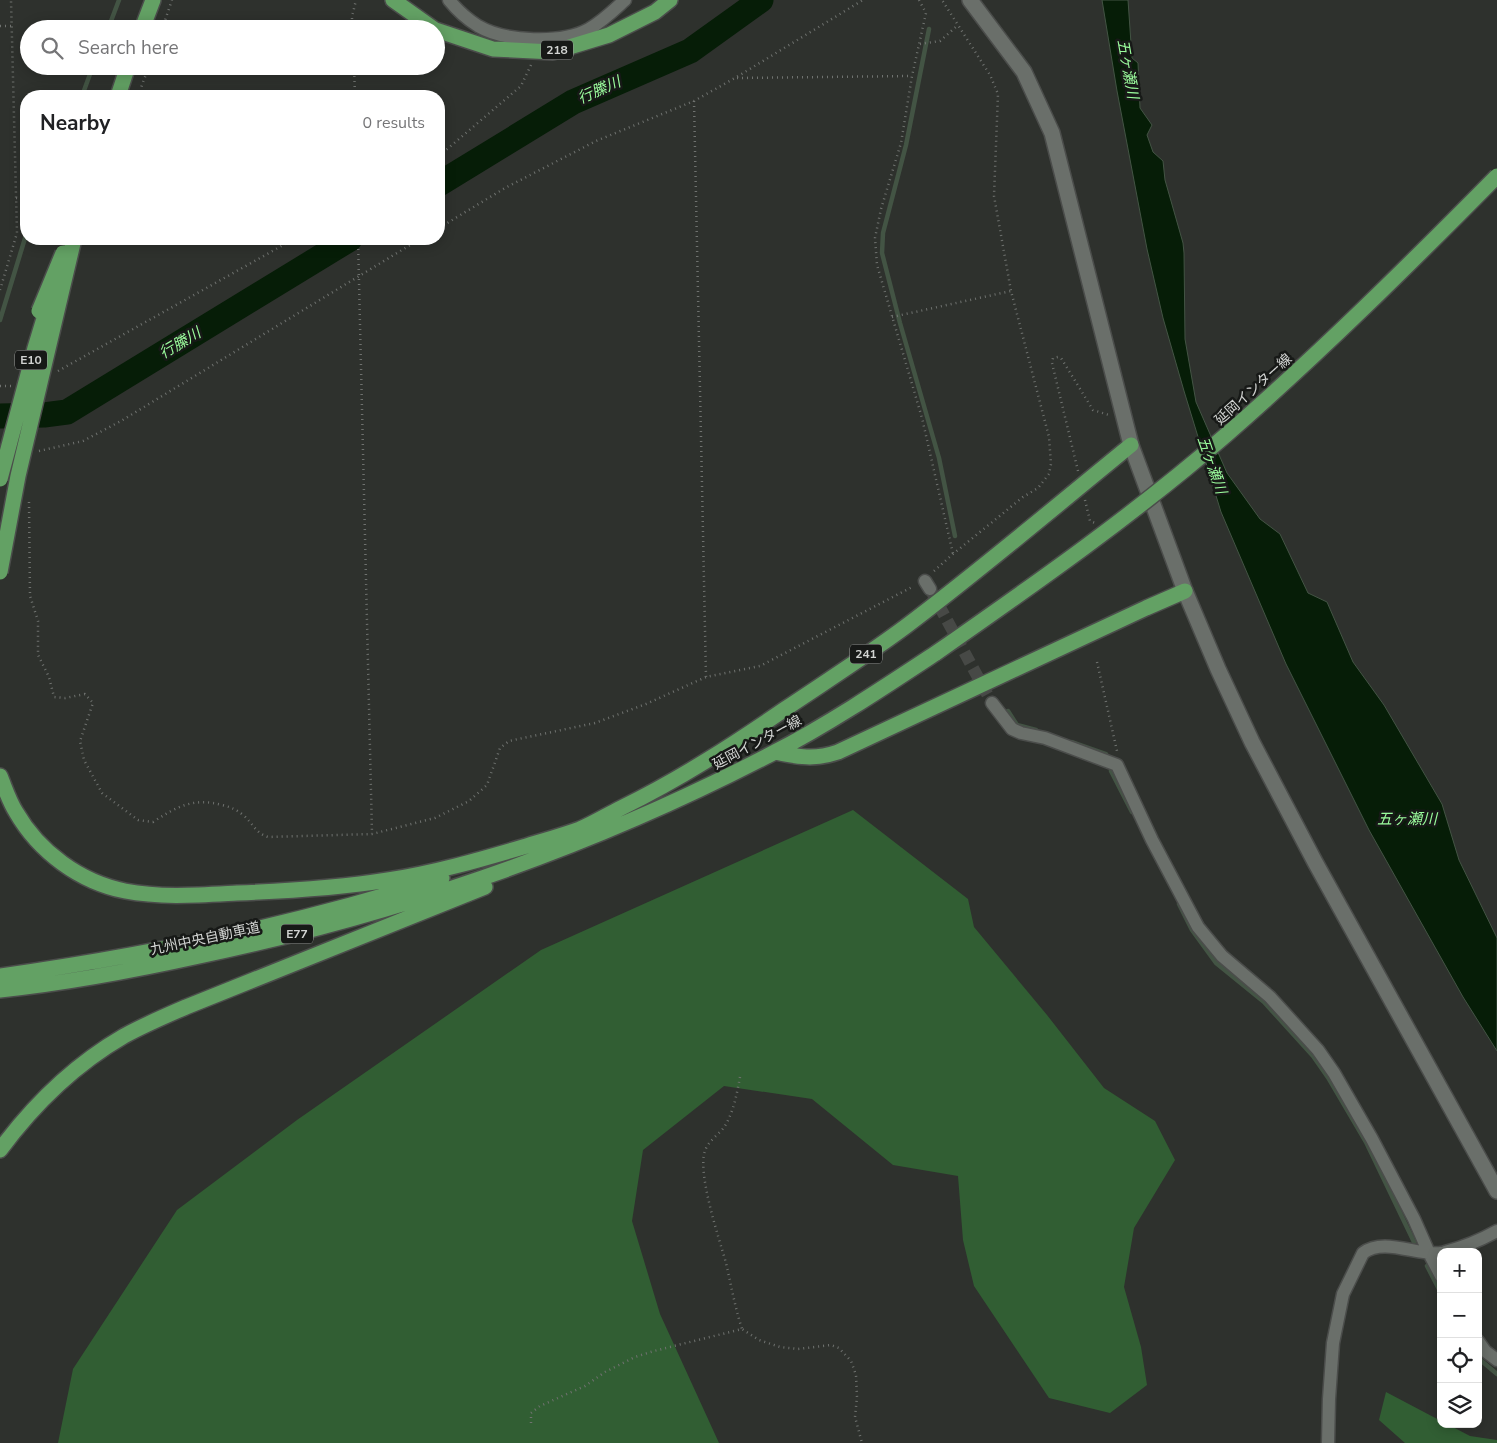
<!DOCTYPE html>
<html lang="en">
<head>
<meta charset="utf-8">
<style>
	:root { --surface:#fff; --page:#f6f6f6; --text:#202124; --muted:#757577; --line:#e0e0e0 }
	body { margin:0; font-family:"Nunito Sans","Noto Sans JP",sans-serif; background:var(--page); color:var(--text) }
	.controls { position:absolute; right:15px; bottom:15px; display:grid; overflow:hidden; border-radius:10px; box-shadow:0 2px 12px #0003 }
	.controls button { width:45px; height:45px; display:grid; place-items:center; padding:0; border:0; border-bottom:1px solid var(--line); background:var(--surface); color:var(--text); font:25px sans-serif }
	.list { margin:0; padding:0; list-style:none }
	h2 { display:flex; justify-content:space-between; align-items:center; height:65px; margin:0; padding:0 20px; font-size:21px }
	h2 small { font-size:16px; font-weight:400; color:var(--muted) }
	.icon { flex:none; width:28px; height:28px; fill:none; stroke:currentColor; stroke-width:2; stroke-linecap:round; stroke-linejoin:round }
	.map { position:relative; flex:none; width:1497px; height:1443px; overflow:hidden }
	.search { position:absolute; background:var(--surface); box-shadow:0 2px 12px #0003; left:20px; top:20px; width:425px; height:55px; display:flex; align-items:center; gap:12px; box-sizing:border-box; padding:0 18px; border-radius:28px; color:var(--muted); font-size:19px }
	.panel { position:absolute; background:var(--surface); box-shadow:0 2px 12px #0003; left:20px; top:90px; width:425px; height:155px; border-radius:20px }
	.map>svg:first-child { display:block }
	.green { fill:#315e33 }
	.water { fill:#061d07; stroke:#435444 }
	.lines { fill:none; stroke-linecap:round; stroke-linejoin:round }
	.stream { stroke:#435444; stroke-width:4.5 }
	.river { stroke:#061d07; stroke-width:25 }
	.street-tunnel { stroke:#474946; stroke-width:12; stroke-dasharray:12 6; stroke-linecap:butt }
	.street-casing { stroke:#4b4d4b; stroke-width:15 }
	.secondary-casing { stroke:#4b4d4b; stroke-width:18 }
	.highway-casing { stroke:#4b4d4b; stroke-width:18 }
	.path { stroke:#6f726f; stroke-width:2.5; stroke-dasharray:1 4; stroke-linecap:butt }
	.street { stroke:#6a6f6a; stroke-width:12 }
	.secondary { stroke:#6a6f6a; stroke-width:15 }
	.highway { stroke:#63a164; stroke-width:15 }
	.highway-bridge-casing { stroke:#4b4d4b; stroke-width:18; stroke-linecap:butt }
	.highway-bridge { stroke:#63a164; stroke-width:15 }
	.labels { text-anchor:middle; stroke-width:5; stroke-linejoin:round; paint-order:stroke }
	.shield { fill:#171917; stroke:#9a9c9a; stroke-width:1 }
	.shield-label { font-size:12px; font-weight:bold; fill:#d2d4d2 }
	.street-label { font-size:14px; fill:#d2d4d2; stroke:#171917 }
	.water-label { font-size:15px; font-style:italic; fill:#9bfd9d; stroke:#171917 }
</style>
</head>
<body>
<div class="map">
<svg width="1497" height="1443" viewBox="0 0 1497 1443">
	<rect width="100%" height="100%" fill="#2e312d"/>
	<path class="green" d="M853,810L968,899L974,927L1047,1015L1104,1088L1155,1121L1175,1160L1134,1228L1124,1287L1141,1347L1147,1385L1110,1413L1049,1398L974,1286L963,1240L958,1176L893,1165L812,1099L724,1086L643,1150L632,1221L660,1314L719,1443H58L73,1369L177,1210L297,1120L541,950Z
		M1386,1392L1441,1421V1424H1447L1470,1436L1497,1440V1443H1405L1379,1420Z"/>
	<path class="water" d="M1102,0H1128L1132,58L1138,63L1140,108L1152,125L1147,135L1153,152L1163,161L1165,180L1183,243L1184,253L1185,339L1196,402L1227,473L1260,519L1280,534L1308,593L1327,602L1353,662L1384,705L1442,804L1459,860L1497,938V1051L1463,997L1369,830L1286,664L1221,512L1184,391L1163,318L1147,249L1117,91Z"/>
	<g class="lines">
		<path class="stream" d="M108,29L119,0
			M929,29L906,145L883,233L882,253L900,323L939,458L955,536
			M82,96L93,66
			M0,320L26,235
			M1008,711L1017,725L1036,730
			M1072,742L1106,754
			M1111,771L1132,812
			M1179,904L1192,930L1216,963L1264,1002L1313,1056L1329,1079L1366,1142L1414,1242
			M1427,1266L1441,1293
			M1478,1358L1497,1374"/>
		<path class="river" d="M439,184L573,102L690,51L761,0
			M0,416L44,415L67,412L350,239"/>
		<path class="street-tunnel" d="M930,589L992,703"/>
		<g class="street-casing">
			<path id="street" d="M449,0C457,10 467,19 478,26C505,42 562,44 589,29C603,21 614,10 625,0
				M925,581L930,589
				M992,703L1012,729L1021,733L1045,738L1117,765L1152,840L1198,927L1222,956L1270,997L1318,1050L1334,1073L1372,1139L1414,1219L1429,1253L1441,1276
				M1445,1252C1464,1247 1481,1240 1497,1231
				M1478,1341L1485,1351L1497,1360
				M1328,1443L1329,1399L1333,1343L1343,1294L1363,1253C1384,1237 1417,1256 1441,1253"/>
		</g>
		<g class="secondary-casing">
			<path id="secondary" d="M970,0L1024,72L1052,133L1131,445L1185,591L1218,669L1252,742L1315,862L1497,1191"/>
		</g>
		<g class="highway-casing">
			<path id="highway" d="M393,0L434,29
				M142,29L153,0
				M436,30L493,49L553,52L609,35L655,12L670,0
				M118,96L128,66
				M775,752C798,757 815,760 838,752L1146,608L1185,591
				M0,776C5,788 9,801 16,812C39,852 80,882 125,891C161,898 200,895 237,893C288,891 338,888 388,880C434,873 479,860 523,847C542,841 561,836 580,829C594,823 607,815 621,808C680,779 731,746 785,709C825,682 866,656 905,627C982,569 1056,506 1131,445
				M0,976C150,955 298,924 442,878
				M0,990C69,983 136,970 204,955C401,913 593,847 773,753C829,724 883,688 936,653
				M0,1150C34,1104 74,1065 124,1036C144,1025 165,1016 186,1007L485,887"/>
		</g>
		<path class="path" d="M919,0L926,13L912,76L901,143L881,209L875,238L877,265L922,418L953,554
			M0,26H12
			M162,29L172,0
			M352,29V17L356,0
			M920,44L940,41L957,26
			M354,66L355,96
			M737,78L911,76
			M138,96L149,66
			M694,101L706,677
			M439,156L521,86L531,65
			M16,198L26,197
			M439,228L505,188L596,141L694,101L735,78L863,0
			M358,239L372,834
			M0,290L17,233L11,0
			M892,317L1011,291
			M58,371L294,239
			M0,386H11
			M39,451L83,441L121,421L420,239
			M1078,471L1052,363L1053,358L1058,357L1061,358L1093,410L1109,415
			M1085,500L1090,521L1095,523
			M29,502L30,596L38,621V655L49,677L54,697L65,698L85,694L93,703L80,741L84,760L102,793L138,820L153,822C176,807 194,797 222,805C230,807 236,809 243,815C253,823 255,833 268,837L372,834L435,818L469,801L487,785L500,748L509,741L595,723L646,704L706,677L760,666L914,586
			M934,571L953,554L1023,497L1038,488L1049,474L1051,464L1049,437L1011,291L994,196L998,94L990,75L942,0
			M1097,662L1117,751
			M740,1077C737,1093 734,1110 726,1124C721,1134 708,1140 705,1151C697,1173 719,1238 726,1263C731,1285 735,1307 742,1329
			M531,1423V1413L540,1406L585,1386L605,1372L635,1357L654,1351L742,1329L759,1340L780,1347L798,1349L831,1345L839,1348L851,1361L856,1375L857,1397L855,1417L862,1443"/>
		<use href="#street" class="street"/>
		<use href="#secondary" class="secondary"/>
		<use href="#highway" class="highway"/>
		<g class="highway-bridge-casing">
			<path id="highway-bridge" d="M39,311L63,253
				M0,479L35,348L49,302
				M0,572L18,476L74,239
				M936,653C1035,584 1135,514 1226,435C1320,353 1409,265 1497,176"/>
		</g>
		<use href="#highway-bridge" class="highway-bridge"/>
	</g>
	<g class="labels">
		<g class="shield">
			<rect x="541" y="40.5" width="32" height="19" rx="4"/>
			<rect x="15" y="350.5" width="32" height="19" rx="4"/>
			<rect x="850" y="644.5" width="32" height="19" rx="4"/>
			<rect x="281" y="924.5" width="32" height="19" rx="4"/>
		</g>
		<g class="shield-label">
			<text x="557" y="54">218</text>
			<text x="31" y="364">E10</text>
			<text x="866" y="658">241</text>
			<text x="297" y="938">E77</text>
		</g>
		<g class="street-label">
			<text transform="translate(1253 389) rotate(-42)" y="5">延岡インター線</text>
			<text transform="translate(757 742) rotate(-28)" y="5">延岡インター線</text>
			<text transform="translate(205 938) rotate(-12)" y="5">九州中央自動車道</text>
		</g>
		<g class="water-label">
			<text transform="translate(1128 69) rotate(80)" y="5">五ヶ瀬川</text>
			<text transform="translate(599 90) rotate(-24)" y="5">行縢川</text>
			<text transform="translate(180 343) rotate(-31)" y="5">行縢川</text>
			<text transform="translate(1212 465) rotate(71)" y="5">五ヶ瀬川</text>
			<text x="1407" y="824">五ヶ瀬川</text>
		</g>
	</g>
</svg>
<div class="controls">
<button>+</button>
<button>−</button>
<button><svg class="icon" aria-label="locate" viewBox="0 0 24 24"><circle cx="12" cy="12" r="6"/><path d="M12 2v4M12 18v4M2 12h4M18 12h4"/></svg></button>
<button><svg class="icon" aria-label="layers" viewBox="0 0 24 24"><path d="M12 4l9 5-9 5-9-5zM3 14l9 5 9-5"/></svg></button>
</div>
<div class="search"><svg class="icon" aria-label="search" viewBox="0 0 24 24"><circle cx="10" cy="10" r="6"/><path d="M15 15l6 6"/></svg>Search here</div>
<section class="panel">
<h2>Nearby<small>0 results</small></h2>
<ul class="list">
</ul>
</section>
</div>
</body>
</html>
